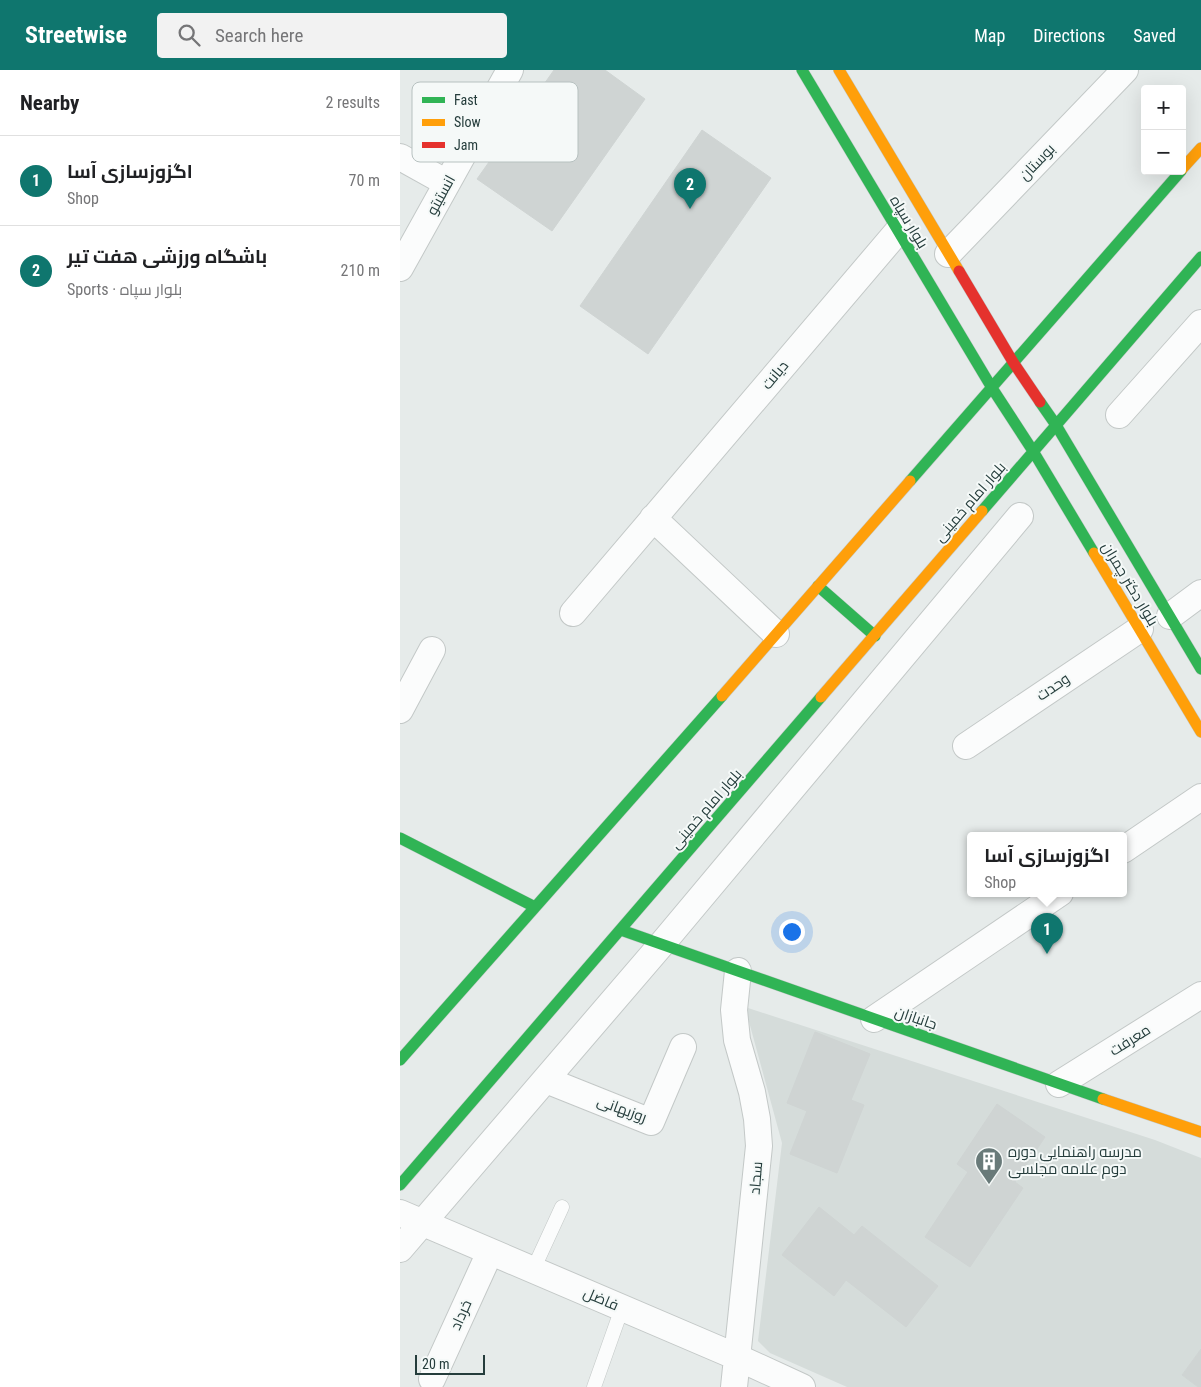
<!DOCTYPE html>
<html lang="en">
<head>
<meta charset="utf-8">
<style>
	:root { --surface:#fff; --page:#f2f2f2; --text:#202124; --muted:#757577; --line:#e0e0e0; --accent:#0f766e }
	body { margin:0; font-family:"Roboto Condensed",Cairo,sans-serif; background:var(--page); color:var(--text) }
	.controls { position:absolute; right:15px; top:15px; display:grid; overflow:hidden; border-radius:5px; box-shadow:0 5px 20px #0002 }
	.controls button { width:45px; height:45px; display:grid; place-items:center; padding:0; border:0; border-bottom:1px solid var(--line); background:var(--surface); color:var(--text); font:25px sans-serif }
	.scale { position:absolute; left:15px; bottom:12px; width:70px; box-sizing:border-box; padding-left:5px; border:2px solid #253d3c; border-top:0; font-size:14px; line-height:18px; white-space:nowrap; color:#253d3c; -webkit-text-stroke:4px #f5f9f8; paint-order:stroke }
	.you { position:absolute; left:391px; top:861px; width:18px; height:18px; margin:-12px; border:4px solid #fff; border-radius:50%; background:#1a73e8; box-shadow:0 0 0 8px #1a73e833 }
	.badge { display:grid; place-items:center; width:32px; height:32px; border-radius:50%; background:var(--accent); color:#fff; font-size:16px; font-weight:700 }
	.pin { position:absolute; translate:-50% -41px; filter:drop-shadow(0 1px 2px #0008) }
	.pin::after { content:''; position:absolute; top:26px; width:18px; height:15px; background:inherit; clip-path:polygon(0 0,100% 0,50% 100%) }
	.popup { position:absolute; left:567px; top:762px; width:160px; height:65px; box-sizing:border-box; display:grid; place-content:center; border-radius:5px; background:var(--surface); filter:drop-shadow(0 1px 4px #0005); font-size:16px; white-space:nowrap; color:var(--muted) }
	.popup b { font-size:19px; color:var(--text) }
	.popup::after { content:''; position:absolute; left:50%; top:100%; margin-left:-10px; border:10px solid transparent; border-top-color:var(--surface) }
	.list { margin:0; padding:0; list-style:none }
	h2 { display:flex; justify-content:space-between; align-items:center; height:65px; margin:0; padding:0 20px; font-size:21px }
	h2 small { font-size:16px; font-weight:400; color:var(--muted) }
	.list li { display:grid; grid-template-columns:32px 1fr auto; gap:15px; align-items:center; box-sizing:border-box; height:90px; padding:0 20px; border-top:1px solid var(--line) }
	.list b { display:block; font-size:19px; white-space:nowrap }
	.list p { margin:0; font-size:16px; white-space:nowrap; color:var(--muted) }
	.list em { font-size:16px; font-style:normal; color:var(--muted) }
	.icon { flex:none; width:28px; height:28px; fill:none; stroke:currentColor; stroke-width:2; stroke-linecap:round; stroke-linejoin:round }
	.map { position:relative; flex:none; width:801px; height:1317px; overflow:hidden }
	header { display:flex; align-items:center; gap:30px; box-sizing:border-box; height:70px; padding:0 25px; background:var(--accent); color:#fff }
	header strong { font-size:24px }
	nav { display:flex; gap:28px; margin-inline-start:auto; font-size:18px }
	.search { width:350px; height:45px; background:var(--page); display:flex; align-items:center; gap:12px; box-sizing:border-box; padding:0 18px; border-radius:5px; color:var(--muted); font-size:19px }
	main { display:flex }
	aside { flex:1; background:var(--surface) }
	.map>svg:first-child { display:block }
	.built { fill:#d5dcda }
	.building { fill:#cfd4d3; stroke:#cfd4d3 }
	.lines { fill:none; stroke-linecap:round; stroke-linejoin:round }
	.lane-casing { stroke:#c3c8c7; stroke-width:15 }
	.street-casing { stroke:#c3c8c7; stroke-width:28 }
	.fast-casing { stroke:#c3c9c8; stroke-width:12 }
	.slow-casing { stroke:#c3c9c8; stroke-width:12 }
	.jam-casing { stroke:#c3c9c8; stroke-width:12 }
	.lane { stroke:#fbfcfc; stroke-width:14 }
	.street { stroke:#fbfcfc; stroke-width:26 }
	.fast { stroke:#30b455; stroke-width:11 }
	.slow { stroke:#ff9f0a; stroke-width:11 }
	.jam { stroke:#e5322d; stroke-width:11 }
	.labels { text-anchor:middle; stroke-width:4; stroke-linejoin:round; paint-order:stroke }
	.street-label { font-size:15px; fill:#253d3c; stroke:#f5f9f8 }
	.poi-label { font-size:15px; fill:#253d3c; stroke:#f5f9f8; text-anchor:start }
	.key { fill:#f5f9f8; stroke:#b7c1c0; stroke-width:1 }
	.key-label { font-size:14px; fill:#253d3c }
</style>
</head>
<body>
<header>
<strong>Streetwise</strong>
<div class="search"><svg class="icon" aria-label="search" viewBox="0 0 24 24"><circle cx="10" cy="10" r="6"/><path d="M15 15l6 6"/></svg>Search here</div>
<nav><a>Map</a><a>Directions</a><a>Saved</a></nav>
</header>
<main>
<aside>
<h2>Nearby<small>2 results</small></h2>
<ul class="list">
<li><span class="badge">1</span><div><b>اگزوزسازی آسا</b><p>Shop</p></div><em>70 m</em></li>
<li><span class="badge">2</span><div><b>باشگاه ورزشی هفت تیر</b><p>Sports · بلوار سپاه</p></div><em>210 m</em></li>
</ul>
</aside>
<div class="map">
<svg width="801" height="1317" viewBox="0 0 801 1317">
	<rect width="100%" height="100%" fill="#e6ebea"/>
	<path class="built" d="M345,937L755,1070L801,1088V1279L782,1305L798,1317H447L370,1283L358,1271L382,1073Z"/>
	<path class="building" d="M154,0H205L245,29L152,161L77,109Z
		M302,60L371,108L248,284L180,236Z
		M415,962L470,984L451,1030L464,1035L437,1103L390,1084L407,1041L387,1033Z
		M597,1034L645,1067L615,1112L623,1118L570,1197L525,1167L568,1102L557,1094Z
		M419,1137L454,1165L462,1156L538,1216L506,1257L446,1210L434,1226L382,1185Z
		M801,1279V1317H798L782,1305Z"/>
	<g class="lines">
		<g class="lane-casing">
			<path id="lane" d="M133,1200L162,1137
				M194,1317L222,1238"/>
		</g>
		<g class="street-casing">
			<path id="street" d="M0,87L47,113
				M548,184L725,0
				M0,198L110,0
				M719,345L801,253
				M253,448L376,564
				M173,543L498,161
				M770,546L801,523
				M0,640L32,580
				M566,676L740,559
				M723,780L801,727
				M474,949L660,823
				M146,1010L251,1052L283,977
				M659,1014L801,925
				M0,1143L330,1284L402,1317
				M0,1179L261,875L620,446
				M32,1309L90,1182
				M334,1317L359,1076L357,1049L352,1022L337,970L334,940L338,901"/>
		</g>
		<g class="fast-casing">
			<path id="fast" d="M402,0L592,318L633,381L694,483
				M640,332L656,355L801,599
				M510,411L781,101
				M582,441L801,187
				M418,516L475,566
				M0,768L133,836
				M221,860L703,1029
				M0,990L322,626
				M0,1115L421,627"/>
		</g>
		<g class="slow-casing">
			<path id="slow" d="M439,0L559,201
				M782,99L801,78
				M694,483L801,662
				M322,626L510,411
				M421,627L582,441
				M703,1029L801,1062"/>
		</g>
		<g class="jam-casing">
			<path id="jam" d="M559,201L613,292L640,332"/>
		</g>
		<use href="#lane" class="lane"/>
		<use href="#street" class="street"/>
		<use href="#fast" class="fast"/>
		<use href="#slow" class="slow"/>
		<use href="#jam" class="jam"/>
	</g>
	<defs>
		<g id="building-pin" transform="scale(1.4375)"><path d="M0 17L-7.5 6A9.5 9.5 0 1 1 7.5 6Z" fill="#697a79" stroke="#f5f9f8"/><path d="M-4-6H4V6H1V3H-1V6H-4ZM-2.5-4.3h1.7v1.8h-1.7ZM.8-4.3h1.7v1.8H.8ZM-2.5-1h1.7V.8h-1.7ZM.8-1h1.7V.8H.8Z" fill="#fff"/></g>
	</defs>
	<g fill-rule="evenodd">
		<use href="#building-pin" x="589" y="1091"/>
	</g>
	<g class="labels">
		<g class="street-label">
			<text transform="translate(637 92) rotate(-46)" y="5">بوستان</text>
			<text transform="translate(41 125) rotate(-61)" y="5">انستیتو</text>
			<text transform="translate(509 152) rotate(59)" y="5">بلوار سپاه</text>
			<text transform="translate(375 305) rotate(-50)" y="5">دیانت</text>
			<text transform="translate(570 432) rotate(-49)" y="5">بلوار امام خمینی</text>
			<text transform="translate(730 514) rotate(59)" y="5">بلوار دکتر چمران</text>
			<text transform="translate(653 617) rotate(-34)" y="5">وحدت</text>
			<text transform="translate(306 739) rotate(-49)" y="5">بلوار امام خمینی</text>
			<text transform="translate(516 948) rotate(19)" y="5">جانبازان</text>
			<text transform="translate(730 970) rotate(-32)" y="5">معرفت</text>
			<text transform="translate(222 1039) rotate(20)" y="5">روزبهانی</text>
			<text transform="translate(356 1108) rotate(-85)" y="5">سجاد</text>
			<text transform="translate(201 1229) rotate(23)" y="5">فاضل</text>
			<text transform="translate(61 1245) rotate(-66)" y="5">خرداد</text>
		</g>
		<g class="poi-label">
			<text x="608" y="1087">مدرسه راهنمایی دوره<tspan x="608" dy="17">دوم علامه مجلسی</tspan></text>
		</g>
	</g>
	<rect x="12" y="12" width="166" height="80" rx="8" class="key"/>
	<rect x="22" y="27" width="23" height="6" fill="#30b455"/>
	<rect x="22" y="49" width="23" height="7" fill="#ff9f0a"/>
	<rect x="22" y="72" width="23" height="6" fill="#e5322d"/>
	<g class="key-label">
		<text x="54" y="35">Fast</text>
		<text x="54" y="57">Slow</text>
		<text x="54" y="80">Jam</text>
	</g>
</svg>
<div class="controls">
<button>+</button>
<button>−</button>
</div>
<div class="scale">20 m</div>
<div class="you"></div>
<div class="pin badge" style="left:647px;top:884px">1</div>
<div class="popup"><b>اگزوزسازی آسا</b>Shop</div>
<div class="pin badge" style="left:290px;top:139px">2</div>
</div>
</main>
</body>
</html>
